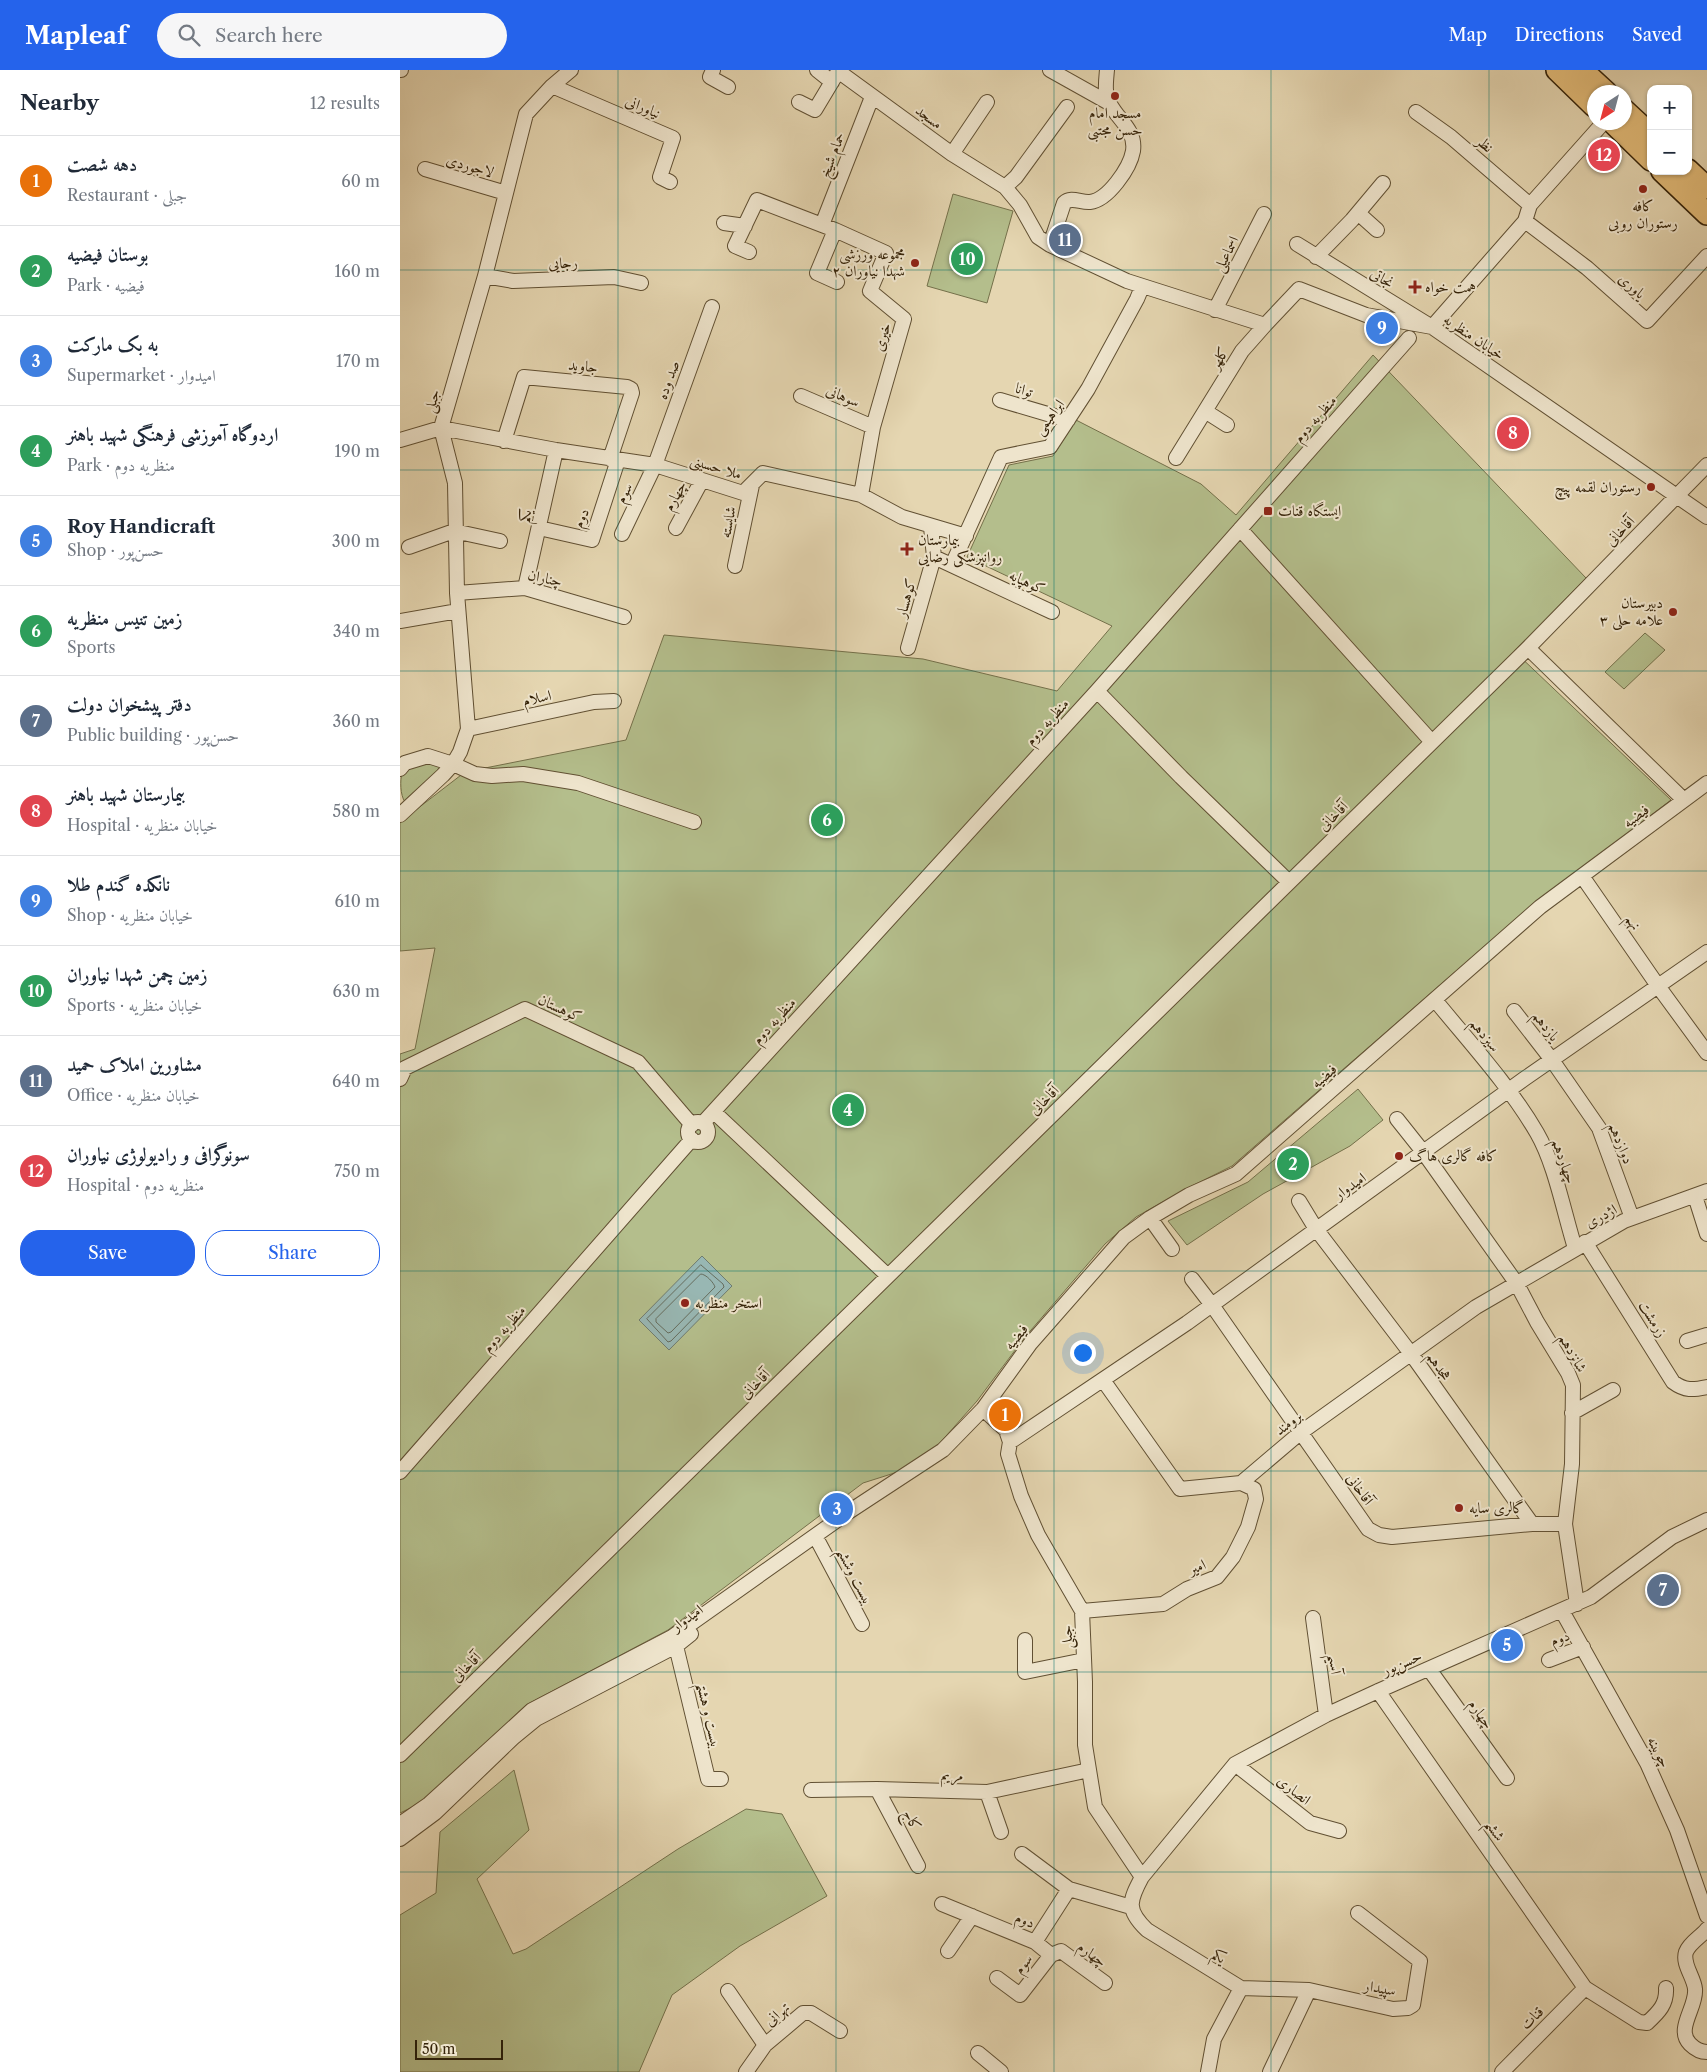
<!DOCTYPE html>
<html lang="en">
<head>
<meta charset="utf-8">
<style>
	:root { --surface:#fff; --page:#f6f6f7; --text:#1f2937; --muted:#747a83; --line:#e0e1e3; --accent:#2563eb }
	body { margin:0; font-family:"Libre Caslon Text",Amiri,serif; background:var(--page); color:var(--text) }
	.controls { position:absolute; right:15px; top:15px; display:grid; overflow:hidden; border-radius:10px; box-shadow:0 1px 4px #0004 }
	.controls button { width:45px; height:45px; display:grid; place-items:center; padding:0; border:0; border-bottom:1px solid var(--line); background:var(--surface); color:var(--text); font:25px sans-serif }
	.compass { position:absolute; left:1187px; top:15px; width:45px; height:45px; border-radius:50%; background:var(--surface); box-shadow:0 1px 4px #0004; rotate:216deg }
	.scale { position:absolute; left:15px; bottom:12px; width:88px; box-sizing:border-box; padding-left:5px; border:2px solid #352309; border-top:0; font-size:14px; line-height:18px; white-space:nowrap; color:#352309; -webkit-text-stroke:4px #eee4cc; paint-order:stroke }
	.you { position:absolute; left:682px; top:1282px; width:18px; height:18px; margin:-12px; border:4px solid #fff; border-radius:50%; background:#1a73e8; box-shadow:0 0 0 8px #1a73e833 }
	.badge { display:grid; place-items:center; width:32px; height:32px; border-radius:50%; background:var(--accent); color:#fff; font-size:16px; font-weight:700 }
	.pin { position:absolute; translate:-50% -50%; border:2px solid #fff; box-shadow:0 1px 5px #0006 }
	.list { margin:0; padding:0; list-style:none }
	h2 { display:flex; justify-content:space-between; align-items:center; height:65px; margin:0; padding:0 20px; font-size:21px }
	h2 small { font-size:16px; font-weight:400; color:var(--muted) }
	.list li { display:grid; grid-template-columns:32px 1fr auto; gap:15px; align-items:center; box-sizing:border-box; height:90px; padding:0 20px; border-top:1px solid var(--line) }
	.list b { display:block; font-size:19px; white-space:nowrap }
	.list p { margin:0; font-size:16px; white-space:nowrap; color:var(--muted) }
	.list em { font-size:16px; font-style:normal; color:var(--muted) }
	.actions { display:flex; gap:10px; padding:15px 20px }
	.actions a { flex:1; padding:11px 0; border:1px solid var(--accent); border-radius:20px; text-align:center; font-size:18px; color:var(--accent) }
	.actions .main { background:var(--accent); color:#fff }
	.icon { flex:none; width:28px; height:28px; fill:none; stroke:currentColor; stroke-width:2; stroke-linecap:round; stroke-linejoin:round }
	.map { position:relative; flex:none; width:1307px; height:2002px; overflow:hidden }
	header { display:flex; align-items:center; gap:30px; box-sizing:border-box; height:70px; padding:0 25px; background:var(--accent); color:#fff }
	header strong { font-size:24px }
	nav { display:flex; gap:28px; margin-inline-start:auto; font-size:18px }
	.search { width:350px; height:45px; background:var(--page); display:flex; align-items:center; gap:12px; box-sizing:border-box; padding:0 18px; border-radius:28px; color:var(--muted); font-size:19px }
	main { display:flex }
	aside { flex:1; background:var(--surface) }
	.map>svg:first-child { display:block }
	.green { fill:#b4be8c; stroke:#74704a }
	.water { fill:#98b7b3; stroke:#707c6f }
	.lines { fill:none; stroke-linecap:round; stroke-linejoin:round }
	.shore { stroke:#666d5e; stroke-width:1 }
	.minor-casing { stroke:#615033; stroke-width:16 }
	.primary-casing { stroke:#352309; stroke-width:24 }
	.minor { stroke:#eee4cc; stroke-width:14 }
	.primary { stroke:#e2bb78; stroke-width:21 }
	.grid { fill:none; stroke:#0f766e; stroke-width:1; stroke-opacity:0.55 }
	.poi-dot { fill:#8f2418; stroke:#eee4cc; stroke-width:2 }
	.labels { text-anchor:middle; stroke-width:4; stroke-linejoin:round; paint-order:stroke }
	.street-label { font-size:15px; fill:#352309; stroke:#eee4cc }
	.poi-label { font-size:15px; fill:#352309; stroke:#eee4cc; text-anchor:start }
</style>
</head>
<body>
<header>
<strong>Mapleaf</strong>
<div class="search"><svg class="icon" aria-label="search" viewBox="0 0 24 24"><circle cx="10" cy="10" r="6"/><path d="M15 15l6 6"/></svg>Search here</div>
<nav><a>Map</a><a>Directions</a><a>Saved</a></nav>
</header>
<main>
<aside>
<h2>Nearby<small>12 results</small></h2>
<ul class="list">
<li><span class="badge" style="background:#e8710a">1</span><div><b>دهه شصت</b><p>Restaurant · جبلی</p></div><em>60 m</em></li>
<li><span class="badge" style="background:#2e9e5b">2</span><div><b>بوستان فیضیه</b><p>Park · فیضیه</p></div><em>160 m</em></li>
<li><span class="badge" style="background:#3f7fe0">3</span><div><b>به بک مارکت</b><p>Supermarket · امیدوار</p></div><em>170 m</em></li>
<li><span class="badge" style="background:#2e9e5b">4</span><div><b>اردوگاه آموزشی فرهنگی شهید باهنر</b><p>Park · منظریه دوم</p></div><em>190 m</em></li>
<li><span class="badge" style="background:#3f7fe0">5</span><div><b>Roy Handicraft</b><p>Shop · حسن‌پور</p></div><em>300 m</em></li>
<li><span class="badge" style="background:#2e9e5b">6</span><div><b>زمین تنیس منظریه</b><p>Sports</p></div><em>340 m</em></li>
<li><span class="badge" style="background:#5c6f8a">7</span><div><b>دفتر پیشخوان دولت</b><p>Public building · حسن‌پور</p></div><em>360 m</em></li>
<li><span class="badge" style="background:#e0444e">8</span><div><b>بیمارستان شهید باهنر</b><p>Hospital · خیابان منظریه</p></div><em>580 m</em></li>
<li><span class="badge" style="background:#3f7fe0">9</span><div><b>نانکده گندم طلا</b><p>Shop · خیابان منظریه</p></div><em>610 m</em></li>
<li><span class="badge" style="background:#2e9e5b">10</span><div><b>زمین چمن شهدا نیاوران</b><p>Sports · خیابان منظریه</p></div><em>630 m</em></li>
<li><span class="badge" style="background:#5c6f8a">11</span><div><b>مشاورین املاک حمید</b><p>Office · خیابان منظریه</p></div><em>640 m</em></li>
<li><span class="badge" style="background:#e0444e">12</span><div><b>سونوگرافی و رادیولوژی نیاوران</b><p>Hospital · منظریه دوم</p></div><em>750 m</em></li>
</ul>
<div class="actions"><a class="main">Save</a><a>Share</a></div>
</aside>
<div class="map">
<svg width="1307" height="2002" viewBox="0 0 1307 2002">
	<rect width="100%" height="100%" fill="#e5d6b1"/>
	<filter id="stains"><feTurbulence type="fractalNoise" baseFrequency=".004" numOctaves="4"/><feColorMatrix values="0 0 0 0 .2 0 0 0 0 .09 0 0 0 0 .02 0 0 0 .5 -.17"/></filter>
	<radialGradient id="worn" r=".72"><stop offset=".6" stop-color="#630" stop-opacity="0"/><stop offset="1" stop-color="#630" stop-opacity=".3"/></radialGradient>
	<path class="green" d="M553,124L613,141L587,233L527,216Z
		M973,285L1186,508L1114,581L1271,730L1117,848L832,1096L784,1120L736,1147L705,1174L625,1267L577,1331L539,1374L504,1400L463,1413L268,1560L126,1635L25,1731L0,1743V984L15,979L35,878L0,881V752L65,702L226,670L264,565L523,589L657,621L712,556L567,487L609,395L653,386L676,350L801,414L836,445Z
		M1245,563L1265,580L1224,619L1205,602Z
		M17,694H41V701L5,732C0,725 0,710 2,703C5,699 13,696 17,694Z
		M958,1019L983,1050L950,1076L863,1124L787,1175L768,1151L848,1112Z
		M114,1700L129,1760L77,1809L113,1884L126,1879L278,1779L346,1739L382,1744L427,1826L340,1876L272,1925L239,2002H0V1845L36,1823L40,1762Z"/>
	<path class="water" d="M302,1186L332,1216L269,1280L239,1250Z"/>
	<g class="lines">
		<path class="shore" d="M301,1195L323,1214L324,1217L271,1271L268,1272L247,1249Z
			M301,1204C306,1204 314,1213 315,1217L271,1262L268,1263L256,1252V1249Z"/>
		<g class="minor-casing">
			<path id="minor" d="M0,0H1
				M171,0L152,16L126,44L85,206L41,358L55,413L57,523L68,659L60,682L53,694L75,704L92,706L123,704L178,713L294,752
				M313,0L310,7L328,17
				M417,0L432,12
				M650,0L709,33
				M438,1L552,84L605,117L620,135L638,167L650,175L727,211L865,255L899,219L966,245L1032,257L1307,447
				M152,16L273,68L260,107L270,112
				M399,32L415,40L439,0
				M1016,42L1051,67L1130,135
				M552,84L587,32
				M25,99L106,123
				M605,117L616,107L667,37
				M958,143L977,160
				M1125,151L1187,198L1247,251L1307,186
				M324,153L345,156
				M422,155L472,27
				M435,160L417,203L437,212
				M897,174L1032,257L1125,151L1130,135L1204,52
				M650,175L664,133C671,126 681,133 690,132C708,130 730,98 733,81C736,60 719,51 710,34C704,24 706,11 707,0
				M349,182L335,176L357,130L435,160L486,183L470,221L504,249L473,357L461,425
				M916,187L952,150L983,113
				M85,206L113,211L214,207L241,213
				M815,240L864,144
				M401,326L473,357
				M600,330L668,350
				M805,341L827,355
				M0,370L41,358L156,380L255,395L343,423L363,403L461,425L502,447L566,466
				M104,371L124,307L227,317L231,319L232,323L210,389
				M776,388L842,281L865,255
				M139,458L192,470L218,390
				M276,458L302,410
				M840,459L1032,672
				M222,464L255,395L312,237
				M9,477L54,461L100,471
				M534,487L652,542
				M552,495L601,387L650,377L688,319L737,229L742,217
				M335,496L352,415
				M125,518L156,380
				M57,523L125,518L224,547
				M0,551L58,541
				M508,578L534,487L531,457
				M1128,578L1284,730
				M697,621L781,707L889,812
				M68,659L194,632L214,631
				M0,699L5,693L28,686L53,694L43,705L0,745
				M1182,806L1258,916L1307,983
				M1035,930C1070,973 1109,1015 1137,1063C1155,1094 1164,1143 1175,1178
				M1114,941L1152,990L1199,1058L1232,1148
				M0,1009L5,998L125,939L238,992L292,1055
				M314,1042L488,1206
				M997,1049L1024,1083L1117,1214L1137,1252L1168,1303L1173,1315L1172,1394L1165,1454L1177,1534
				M288 1062a10 10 0 1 1 20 0a10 10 0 1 1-20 0Z
				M303,1053L697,621L1009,268
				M1295,1126L1307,1164
				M899,1131L916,1159L1012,1285L1132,1454
				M750,1148L772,1179
				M1185,1172L1273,1312C1285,1321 1293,1320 1307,1317
				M792,1209L812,1235L968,1459L979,1465L992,1467L1132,1454H1165
				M1287,1271L1307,1265
				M703,1310L780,1419L841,1413L900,1363L1076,1237L1224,1151L1307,1121
				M583,1339L606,1360L610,1372L608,1384L621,1426L638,1465L682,1541L685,1612V1675L695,1737L742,1807
				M1172,1343L1213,1320
				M610,1372L787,1253L1124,1009L1307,882
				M0,1402L292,1069
				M419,1473L462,1554
				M682,1541L763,1534L787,1519L817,1507L833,1487L848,1457L856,1429L854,1419L841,1413
				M1162,1541L1247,1693L1277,1760L1307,1846
				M913,1548L926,1645
				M272,1568L276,1576L308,1709H321
				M625,1570V1602L684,1590
				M1149,1590L1183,1577
				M1029,1599L1107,1708
				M978,1621L1185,1918L1239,1952L1247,1953C1259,1942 1267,1934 1266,1918
				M0,1685L1128,578L1307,395
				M835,1694L910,1753L939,1761
				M477,1719L518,1796
				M411,1720L477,1719L587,1722L689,1700
				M587,1722L601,1762
				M0,1754L29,1734L132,1640L272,1567L450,1441L543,1380L583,1339L630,1274L724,1167L750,1148L789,1125L836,1104L1140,837L1307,713
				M0,1769L35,1743L114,1667L136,1649L276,1576L291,1564
				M622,1784L669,1819L731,1837
				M542,1834L635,1872L669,1819
				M958,1843L1020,1891L1013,1935L1008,1938L993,1939L909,1920L841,1918L747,1860C726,1840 729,1831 742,1807L835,1694L926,1645L978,1621L1191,1527L1272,1467L1307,1450
				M1307,1859C1301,1867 1290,1872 1286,1882C1282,1894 1294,1907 1295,1919C1297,1937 1275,1959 1290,1974C1295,1979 1300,1982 1307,1982
				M635,1872L651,1885L661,1881L705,1913
				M548,1881L572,1846
				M597,1908L620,1925L651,1885
				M328,1921L365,1975
				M578,1983L601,2002
				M346,2002L365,1975L403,1943H411L440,1961
				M808,2002L814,1969L841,1918
				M870,2002L909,1920
				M1102,2002L1185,1918"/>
		</g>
		<g class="primary-casing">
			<path id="primary" d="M1157,0L1194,36
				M1182,0L1206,22
				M1224,40L1251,65
				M1212,52L1251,90
				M1288,100L1307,118
				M1262,101L1307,144"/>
		</g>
		<use href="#minor" class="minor"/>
		<use href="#primary" class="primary"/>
	</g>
	<path class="grid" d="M218,0V2002M436,0V2002M654,0V2002M871,0V2002M1089,0V2002M0,200H1307M0,400H1307M0,601H1307M0,801H1307M0,1001H1307M0,1201H1307M0,1401H1307M0,1602H1307M0,1802H1307"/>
	<g class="poi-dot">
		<circle cx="715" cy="26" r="5"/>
		<circle cx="1243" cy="119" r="5"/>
		<circle cx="515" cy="193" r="5"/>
		<path d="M1012.5 209.5h5v5h5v5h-5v5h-5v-5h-5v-5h5z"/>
		<circle cx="1251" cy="417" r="5"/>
		<rect x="863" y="436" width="10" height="10" rx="2.5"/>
		<path d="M504.5 471.5h5v5h5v5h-5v5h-5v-5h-5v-5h5z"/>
		<circle cx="1273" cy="542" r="5"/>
		<circle cx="999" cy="1086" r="5"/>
		<circle cx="285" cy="1233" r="5"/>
		<circle cx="1059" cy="1438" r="5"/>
	</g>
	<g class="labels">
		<g class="street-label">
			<text transform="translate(243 37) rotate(23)" y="5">نیاورانی</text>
			<text transform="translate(529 47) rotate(37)" y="5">مسجد</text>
			<text transform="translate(1085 74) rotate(40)" y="5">نظر</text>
			<text transform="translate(432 85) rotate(-69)" y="5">حمام شیخ</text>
			<text transform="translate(70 96) rotate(16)" y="5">لاجوردی</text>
			<text transform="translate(826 184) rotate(-63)" y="5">اسماعیلی</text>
			<text transform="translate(163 193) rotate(-2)" y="5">رجایی</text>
			<text transform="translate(982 208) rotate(31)" y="5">نجاتی</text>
			<text transform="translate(1232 216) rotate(41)" y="5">یاوری</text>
			<text transform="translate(482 267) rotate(-74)" y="5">خیری</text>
			<text transform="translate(1074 267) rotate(34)" y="5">خیابان منظریه</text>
			<text transform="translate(819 288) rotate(-58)" y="5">کلهر</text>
			<text transform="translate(183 296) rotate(6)" y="5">جاوید</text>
			<text transform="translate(268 310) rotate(-70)" y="5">صد وده</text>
			<text transform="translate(624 320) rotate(17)" y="5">توانا</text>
			<text transform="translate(443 326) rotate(23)" y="5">سوهانی</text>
			<text transform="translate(32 331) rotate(-74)" y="5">جبلی</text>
			<text transform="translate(649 347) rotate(-53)" y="5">ابراهیمی</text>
			<text transform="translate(915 349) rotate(-49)" y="5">منظریه دوم</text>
			<text transform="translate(316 397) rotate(17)" y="5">ملا حسینی</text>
			<text transform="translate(224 423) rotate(-64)" y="5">سوم</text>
			<text transform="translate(275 426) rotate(-61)" y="5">چهارم</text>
			<text transform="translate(125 446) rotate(-77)" y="5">یکم</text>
			<text transform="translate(181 448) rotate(-67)" y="5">دوم</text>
			<text transform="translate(328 452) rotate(-79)" y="5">شایسته</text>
			<text transform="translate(1220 461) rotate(-46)" y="5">آقاخانی</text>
			<text transform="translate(145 508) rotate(13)" y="5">چناران</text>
			<text transform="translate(627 512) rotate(25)" y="5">کوهپایه</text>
			<text transform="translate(506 528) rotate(-74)" y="5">کوهسار</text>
			<text transform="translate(137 628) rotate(-12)" y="5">اسلام</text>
			<text transform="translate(647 652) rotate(-48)" y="5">منظریه دوم</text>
			<text transform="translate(933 746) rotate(-44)" y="5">آقاخانی</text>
			<text transform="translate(1236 746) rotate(-37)" y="5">فیضیه</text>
			<text transform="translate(1233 852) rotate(55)" y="5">نهم</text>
			<text transform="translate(160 938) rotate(25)" y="5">کوهستان</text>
			<text transform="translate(374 951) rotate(-48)" y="5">منظریه دوم</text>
			<text transform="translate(1146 956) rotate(52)" y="5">یازدهم</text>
			<text transform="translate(1085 965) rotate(51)" y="5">سیزدهم</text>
			<text transform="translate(924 1006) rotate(-41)" y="5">فیضیه</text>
			<text transform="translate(644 1030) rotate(-44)" y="5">آقاخانی</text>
			<text transform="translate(1221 1073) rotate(68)" y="5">دوازدهم</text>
			<text transform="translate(1164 1091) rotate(71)" y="5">چهاردهم</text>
			<text transform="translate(950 1116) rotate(-35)" y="5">امیدوار</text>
			<text transform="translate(1201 1146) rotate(-28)" y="5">اژدری</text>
			<text transform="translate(1253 1249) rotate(58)" y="5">زرمشت</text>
			<text transform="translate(104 1259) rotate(-49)" y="5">منظریه دوم</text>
			<text transform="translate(616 1267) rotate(-51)" y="5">فیضیه</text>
			<text transform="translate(1173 1283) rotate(61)" y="5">شانزدهم</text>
			<text transform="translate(1039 1296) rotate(55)" y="5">هجدهم</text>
			<text transform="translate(355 1314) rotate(-44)" y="5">آقاخانی</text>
			<text transform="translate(888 1353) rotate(-38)" y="5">برومند</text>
			<text transform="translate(960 1419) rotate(55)" y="5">آقاخانی</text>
			<text transform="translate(797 1497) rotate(-23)" y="5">امیر</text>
			<text transform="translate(455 1506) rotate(63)" y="5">بیست وششم</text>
			<text transform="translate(287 1548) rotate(-36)" y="5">امیدوار</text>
			<text transform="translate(667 1567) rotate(-93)" y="5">جبلی</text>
			<text transform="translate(1160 1568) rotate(-20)" y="5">دوم</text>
			<text transform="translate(1002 1593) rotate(-23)" y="5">حسن‌پور</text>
			<text transform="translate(935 1594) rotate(83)" y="5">آسیم</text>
			<text transform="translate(66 1597) rotate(-44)" y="5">آقاخانی</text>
			<text transform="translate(1081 1644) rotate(55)" y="5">چهارم</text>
			<text transform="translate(309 1645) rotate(77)" y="5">بیست و هشتم</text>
			<text transform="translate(1259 1682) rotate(63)" y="5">چوبینه</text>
			<text transform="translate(552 1705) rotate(2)" y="5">مریم</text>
			<text transform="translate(894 1720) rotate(38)" y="5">انصاری</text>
			<text transform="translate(512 1750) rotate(62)" y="5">کاج</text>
			<text transform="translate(1095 1760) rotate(55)" y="5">ششم</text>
			<text transform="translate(625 1850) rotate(22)" y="5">دوم</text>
			<text transform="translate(692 1884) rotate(36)" y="5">چهارم</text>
			<text transform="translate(819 1886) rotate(32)" y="5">یکم</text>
			<text transform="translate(623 1894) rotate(-52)" y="5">سوم</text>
			<text transform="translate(980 1918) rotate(10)" y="5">سپیدار</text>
			<text transform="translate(377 1944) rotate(-40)" y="5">تهرانی</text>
			<text transform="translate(1132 1948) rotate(-45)" y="5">قنات</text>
		</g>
		<g class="poi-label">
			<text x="715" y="48" text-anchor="middle">مسجد امام<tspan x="715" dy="17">حسن مجتبی</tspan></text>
			<text x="1243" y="141" text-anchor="middle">کافه<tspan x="1243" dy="17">رستوران روبی</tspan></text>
			<text x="505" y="189" text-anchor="end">مجموعه ورزشی<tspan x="505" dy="17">شهدا نیاوران ۲</tspan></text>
			<text x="1025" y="222">همت خواه</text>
			<text x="1241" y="422" text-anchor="end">رستوران لقمه پیچ</text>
			<text x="878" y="446">ایستگاه قنات</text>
			<text x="518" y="475">بیمارستان<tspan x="518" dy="17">روانپزشکی رضایی</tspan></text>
			<text x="1263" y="538" text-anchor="end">دبیرستان<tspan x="1263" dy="17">علامه حلی ۳</tspan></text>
			<text x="1009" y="1091">کافه گالری هاگ</text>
			<text x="295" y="1238">استخر منظریه</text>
			<text x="1069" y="1443">گالری سایه</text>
		</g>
	</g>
	<rect width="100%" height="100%" filter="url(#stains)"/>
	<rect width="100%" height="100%" fill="url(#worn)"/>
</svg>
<div class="controls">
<button>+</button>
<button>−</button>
</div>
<svg class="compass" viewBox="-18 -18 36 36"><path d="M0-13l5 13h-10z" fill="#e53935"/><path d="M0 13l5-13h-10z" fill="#747a83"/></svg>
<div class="scale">50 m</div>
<div class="you"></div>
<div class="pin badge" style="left:605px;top:1345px;background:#e8710a">1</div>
<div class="pin badge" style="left:893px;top:1094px;background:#2e9e5b">2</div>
<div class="pin badge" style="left:437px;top:1439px;background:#3f7fe0">3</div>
<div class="pin badge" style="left:448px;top:1040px;background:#2e9e5b">4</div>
<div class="pin badge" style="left:1107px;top:1575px;background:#3f7fe0">5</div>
<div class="pin badge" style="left:427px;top:750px;background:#2e9e5b">6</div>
<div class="pin badge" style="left:1263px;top:1520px;background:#5c6f8a">7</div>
<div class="pin badge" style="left:1113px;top:363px;background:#e0444e">8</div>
<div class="pin badge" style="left:982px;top:258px;background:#3f7fe0">9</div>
<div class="pin badge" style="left:567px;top:189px;background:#2e9e5b">10</div>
<div class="pin badge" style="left:665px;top:170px;background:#5c6f8a">11</div>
<div class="pin badge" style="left:1204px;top:85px;background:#e0444e">12</div>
</div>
</main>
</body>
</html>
